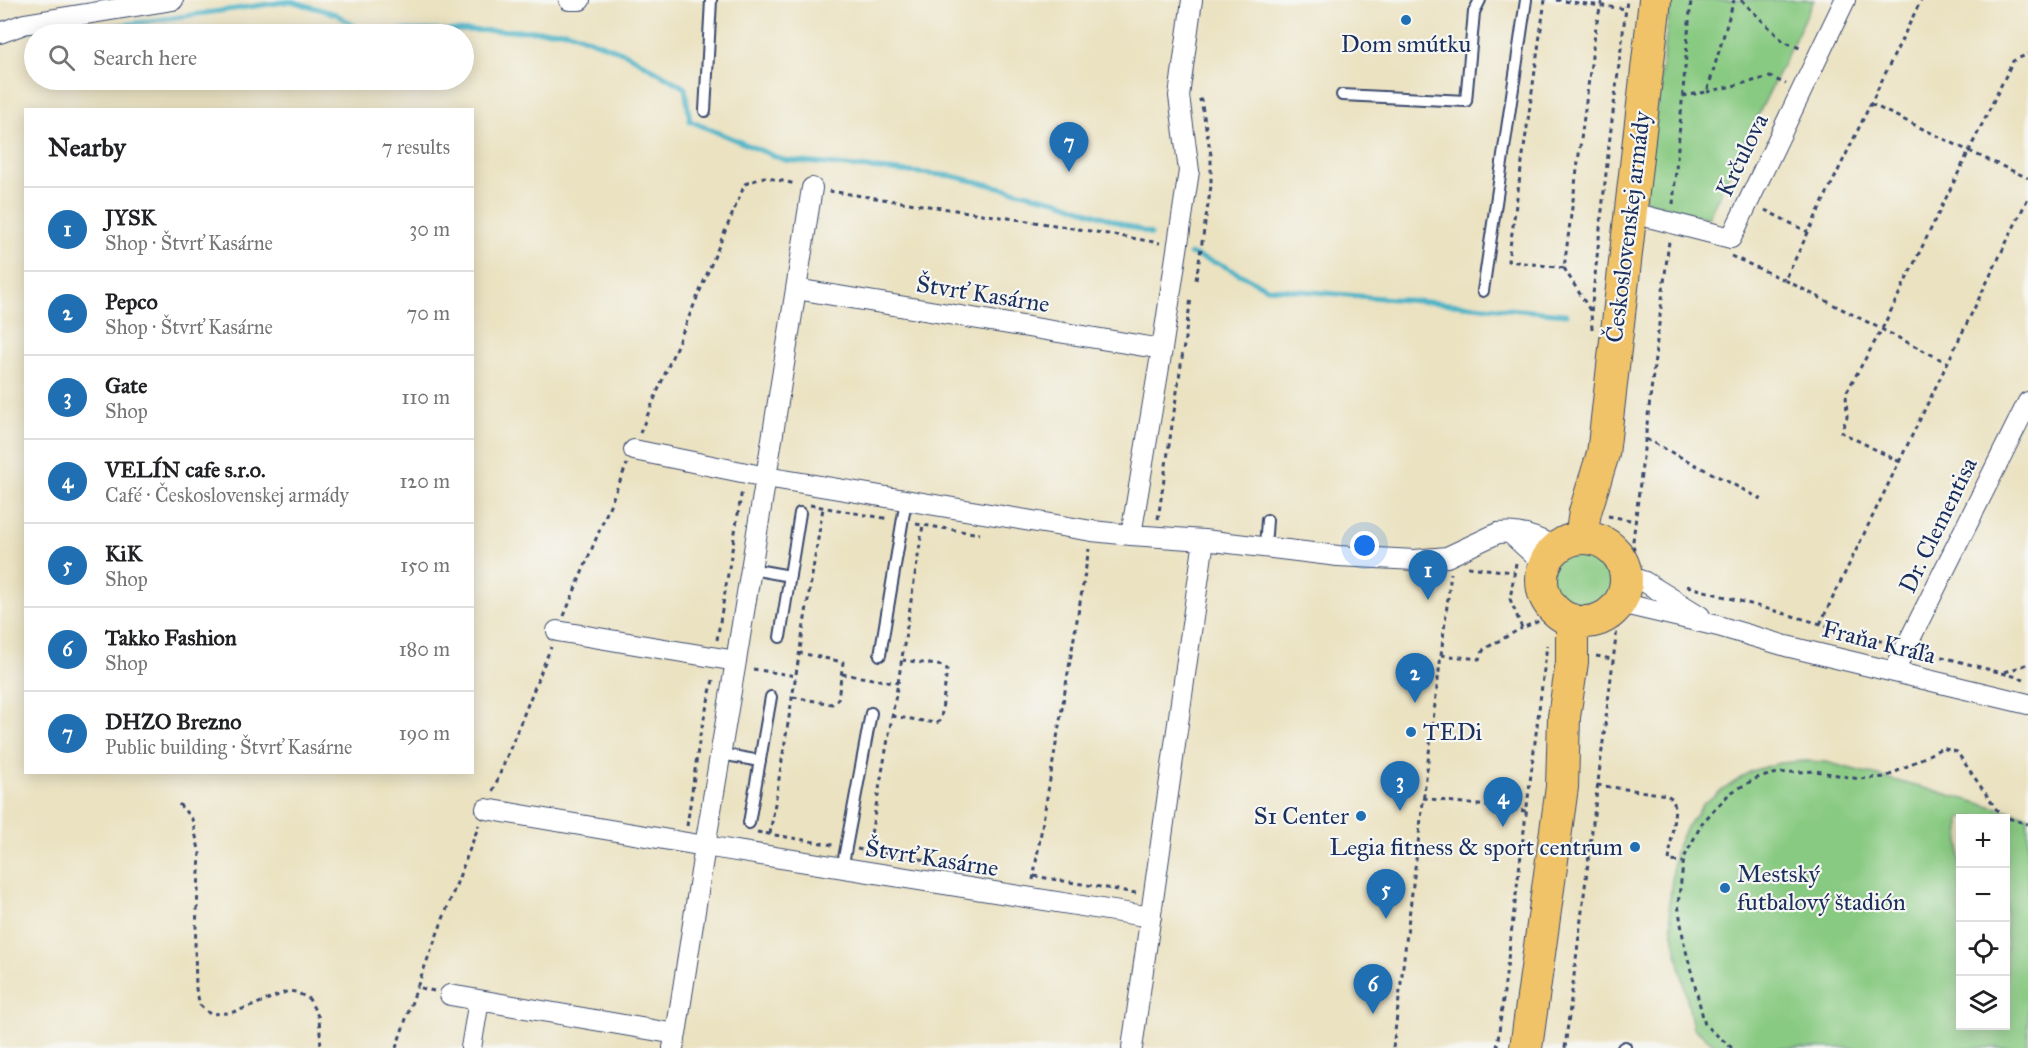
<!DOCTYPE html>
<html lang="en">
<head>
<meta charset="utf-8">
<style>
	:root { --surface:#fff; --page:#f2f2f2; --text:#202124; --muted:#757577; --line:#e0e0e0; --accent:#1f6fb2 }
	body { margin:0; font-family:"IM FELL Great Primer",serif; background:var(--page); color:var(--text) }
	.controls { position:absolute; right:18px; bottom:18px; display:grid; overflow:hidden; border-radius:0px; box-shadow:0 3px 15px #0003 }
	.controls button { width:54px; height:54px; display:grid; place-items:center; padding:0; border:0; border-bottom:2px solid var(--line); background:var(--surface); color:var(--text); font:30px sans-serif }
	.you { position:absolute; left:1365px; top:546px; width:21px; height:21px; margin:-15px; border:4px solid #fff; border-radius:50%; background:#1a73e8; box-shadow:0 0 0 9px #1a73e833 }
	.badge { display:grid; place-items:center; width:39px; height:39px; border-radius:50%; background:var(--accent); color:#fff; font-size:20px; font-weight:700 }
	.pin { position:absolute; translate:-50% -50px; filter:drop-shadow(0 2px 3px #0008) }
	.pin::after { content:''; position:absolute; top:32px; width:21px; height:18px; background:inherit; clip-path:polygon(0 0,100% 0,50% 100%) }
	.list { margin:0; padding:0; list-style:none }
	h2 { display:flex; justify-content:space-between; align-items:center; height:78px; margin:0; padding:0 24px; font-size:26px }
	h2 small { font-size:20px; font-weight:400; color:var(--muted) }
	.list li { display:grid; grid-template-columns:39px 1fr auto; gap:18px; align-items:center; box-sizing:border-box; height:84px; padding:0 24px; border-top:2px solid var(--line) }
	.list b { display:block; font-size:22px; white-space:nowrap }
	.list p { margin:0; font-size:20px; white-space:nowrap; color:var(--muted) }
	.list em { font-size:20px; font-style:normal; color:var(--muted) }
	.icon { flex:none; width:33px; height:33px; fill:none; stroke:currentColor; stroke-width:2; stroke-linecap:round; stroke-linejoin:round }
	.map { position:relative; flex:none; width:2028px; height:1048px; overflow:hidden }
	.search { position:absolute; background:var(--surface); box-shadow:0 3px 15px #0003; left:24px; top:24px; width:450px; height:66px; display:flex; align-items:center; gap:15px; box-sizing:border-box; padding:0 21px; border-radius:33px; color:var(--muted); font-size:22px }
	.panel { position:absolute; background:var(--surface); box-shadow:0 3px 15px #0003; left:24px; top:108px; width:450px; height:666px; border-radius:0px }
	.map>svg:first-child { display:block }
	.green { fill:#89ca82; stroke:#527c70; stroke-width:1.5; fill-rule:evenodd }
	.lines { fill:none; stroke-linecap:round; stroke-linejoin:round }
	.stream { stroke:#48b2c6; stroke-width:5 }
	.service-casing { stroke:#3a4a6d; stroke-width:14 }
	.minor-casing { stroke:#3a4a6d; stroke-width:22 }
	.primary-casing { stroke:#3a4a6d; stroke-width:34 }
	.path { stroke:#3a4a6d; stroke-width:3; stroke-dasharray:4.5 4.5; stroke-linecap:butt }
	.service { stroke:#fff; stroke-width:10 }
	.minor { stroke:#fff; stroke-width:20 }
	.primary { stroke:#f1c369; stroke-width:32 }
	.poi-dot { fill:#1f6fb2; stroke:#f6f6f2; stroke-width:2 }
	.labels { text-anchor:middle; stroke-width:4.5; stroke-linejoin:round; paint-order:stroke }
	.poi-label { font-size:24px; fill:#1b2f5e; stroke:#f6f6f2; text-anchor:start }
	.street-label { font-size:24px; fill:#1b2f5e; stroke:#f6f6f2 }
</style>
</head>
<body>
<div class="map">
<svg width="2028" height="1048" viewBox="0 0 2028 1048">
	<rect width="100%" height="100%" fill="#f6f6f2"/>
	<filter id="ink" filterUnits="userSpaceOnUse"><feTurbulence type="fractalNoise" baseFrequency=".0167" numOctaves="2"/><feDisplacementMap in="SourceGraphic" scale="12" xChannelSelector="R" yChannelSelector="G"/><feConvolveMatrix kernelMatrix="1 2 1 2 8 2 1 2 1" color-interpolation-filters="sRGB"/></filter>
	<filter id="wash" filterUnits="userSpaceOnUse"><feTurbulence type="fractalNoise" baseFrequency=".008" numOctaves="4" result="noise"/><feDisplacementMap in="SourceGraphic" scale="24" xChannelSelector="R" yChannelSelector="G"/><feGaussianBlur stdDeviation="1.35" result="paint"/><feColorMatrix in="noise" values="0 0 0 0 0 0 0 0 0 0 0 0 0 0 0 0 0 1.4 0 .05"/><feComposite in="paint" operator="in"/></filter>
	<g filter="url(#wash)">
		<rect width="100%" height="100%" fill="#ebe2c1"/>
		<path class="green" d="M1671,0H1814L1708,218L1644,200Z
			M1551 579a31 31 0 1 1 62 0a31 31 0 1 1-62 0Z
			M1806,761L1826,762L2028,816V1048H1719L1693,1028L1672,929L1669,906L1675,851L1686,827L1705,802L1751,771L1779,763ZM1960,818H2006V1026H1960Z"/>
		<g class="lines">
			<path class="stream" d="M56,28L93,29L291,1L336,14L361,30L567,31L627,54L685,88L690,121L784,160L952,176L1059,201L1151,234
				M1190,254L1222,265L1267,288L1566,314"/>
		</g>
	</g>
	<g filter="url(#ink)">
		<g class="lines">
			<g class="service-casing">
				<path id="service" d="M1342,95L1466,101L1474,12L1480,0
					M705,111L711,0
					M1483,291L1526,0
					M1265,548L1267,520
					M751,569L790,576
					M780,637L800,513
					M880,655L906,500
					M721,754L760,761
					M749,823L771,697
					M842,869L871,713
					M1623,1048L1625,1047"/>
			</g>
			<g class="minor-casing">
				<path id="minor" d="M569,0H580
					M0,33L24,24L173,0
					M1629,212L1731,238L1845,0
					M796,289L812,188
					M1162,349L1131,535L1204,540L1338,556L1415,560L1447,557L1498,533C1519,530 1539,538 1557,548
					M1510,533L1545,565
					M1131,535L1092,531L766,477L796,289L1162,349L1189,171L1179,96L1192,0
					M1627,576L1645,582L1700,616
					M1620,603L1718,626L1786,646L2028,704
					M557,631L736,661L766,477L634,450
					M736,661L705,846L1151,917
					M1894,671L2028,402
					M486,809L705,846L676,1034
					M450,995L676,1034L673,1048
					M471,1048L479,1000
					M1132,1048L1204,540"/>
			</g>
			<g class="primary-casing">
				<path id="primary" d="M1581,538L1585,512L1603,454L1655,0
					M1542 580a42 42 0 1 1 84 0a42 42 0 1 1-84 0Z
					M1526,1048L1562,787L1564,717L1572,662V620"/>
			</g>
			<path class="path" d="M1545,0L1508,261L1564,268L1596,26L1602,0
				M1556,0L1626,9
				M1741,0L1783,41L1802,49
				M1707,92L1770,77L1786,84
				M1683,96L1707,92L1734,0
				M1871,104L1969,151L2013,61L2028,54
				M829,191L1061,226L1160,243
				M1673,204L1691,0
				M1765,210L1808,232
				M1731,256L1785,280L1921,0
				M1564,268L1591,312
				M1196,280L1211,186V155L1201,100L1198,101
				M1785,280L1948,363
				M1592,329L1591,313L1609,145L1627,0
				M640,433L745,184L764,177L796,184
				M1646,439L1763,500
				M1900,462L1841,432L1847,417L1846,393L1882,329L1969,151L2028,178
				M810,505L889,519
				M1608,516L1636,521
				M1158,519L1191,298
				M916,524L980,534
				M1635,559L1633,541L1669,241
				M1516,563L1510,599L1522,628L1539,621L1548,620
				M1468,567L1514,572
				M1687,586L1888,643
				M564,616L627,464
				M1820,624L2028,198
				M717,640L742,490
				M1924,652L2028,680
				M1441,655L1479,659L1484,649L1522,628
				M1596,656L1612,659
				M753,669L796,676
				M2005,672L2028,664
				M842,674L898,683
				M793,697L832,704L838,699L843,662L800,653
				M892,716L936,723L940,721L941,719L947,669L943,666L903,660
				M1597,785L1667,795L1673,799L1675,808L1669,861L1683,862
				M493,791L551,647
				M1423,798L1526,811
				M179,804L192,819L200,854L195,946L196,989L200,1005L210,1014L230,1013L252,1006L288,991L296,992L309,999L319,1018L321,1048
				M687,826L700,735L713,680
				M757,832L833,845
				M770,834L823,508
				M857,849L927,860
				M868,851L898,683L923,525
				M1034,876L1136,893
				M1033,880L1089,549
				M434,991L417,987L479,825
				M396,1048L417,987
				M1393,1048L1451,573
				M1497,1048L1547,645
				M1565,1048L1618,621
				M1732,1048L1705,1025L1684,943L1678,904L1684,858L1702,823L1730,793L1757,778L1778,773L1816,771L1859,779L1886,777L1942,748L1957,752L2001,816L2028,824"/>
			<use href="#service" class="service"/>
			<use href="#minor" class="minor"/>
			<use href="#primary" class="primary"/>
		</g>
	</g>
	<g class="poi-dot">
		<circle cx="1406" cy="20" r="6"/>
		<circle cx="1411" cy="732" r="6"/>
		<circle cx="1361" cy="816" r="6"/>
		<circle cx="1635" cy="847" r="6"/>
		<circle cx="1725" cy="888" r="6"/>
	</g>
	<g class="labels">
		<g class="poi-label">
			<text x="1406" y="52" text-anchor="middle">Dom smútku</text>
			<text x="1423" y="740">TEDi</text>
			<text x="1349" y="824" text-anchor="end">S1 Center</text>
			<text x="1623" y="855" text-anchor="end">Legia fitness &amp; sport centrum</text>
			<text x="1737" y="882">Mestský<tspan x="1737" dy="28">futbalový štadión</tspan></text>
		</g>
		<g class="street-label">
			<text transform="translate(1742 155) rotate(-64)" y="8">Krčulova</text>
			<text transform="translate(1628 227) rotate(-83)" y="8">Československej armády</text>
			<text transform="translate(983 294) rotate(9)" y="8">Štvrť Kasárne</text>
			<text transform="translate(1938 525) rotate(-64)" y="8">Dr. Clementisa</text>
			<text transform="translate(1879 642) rotate(14)" y="8">Fraňa Kráľa</text>
			<text transform="translate(932 858) rotate(9)" y="8">Štvrť Kasárne</text>
		</g>
	</g>
</svg>
<div class="controls">
<button>+</button>
<button>−</button>
<button><svg class="icon" aria-label="locate" viewBox="0 0 24 24"><circle cx="12" cy="12" r="6"/><path d="M12 2v4M12 18v4M2 12h4M18 12h4"/></svg></button>
<button><svg class="icon" aria-label="layers" viewBox="0 0 24 24"><path d="M12 4l9 5-9 5-9-5zM3 14l9 5 9-5"/></svg></button>
</div>
<div class="you"></div>
<div class="pin badge" style="left:1428px;top:600px">1</div>
<div class="pin badge" style="left:1415px;top:703px">2</div>
<div class="pin badge" style="left:1400px;top:811px">3</div>
<div class="pin badge" style="left:1503px;top:827px">4</div>
<div class="pin badge" style="left:1386px;top:919px">5</div>
<div class="pin badge" style="left:1373px;top:1014px">6</div>
<div class="pin badge" style="left:1069px;top:172px">7</div>
<div class="search"><svg class="icon" aria-label="search" viewBox="0 0 24 24"><circle cx="10" cy="10" r="6"/><path d="M15 15l6 6"/></svg>Search here</div>
<section class="panel">
<h2>Nearby<small>7 results</small></h2>
<ul class="list">
<li><span class="badge">1</span><div><b>JYSK</b><p>Shop · Štvrť Kasárne</p></div><em>30 m</em></li>
<li><span class="badge">2</span><div><b>Pepco</b><p>Shop · Štvrť Kasárne</p></div><em>70 m</em></li>
<li><span class="badge">3</span><div><b>Gate</b><p>Shop</p></div><em>110 m</em></li>
<li><span class="badge">4</span><div><b>VELÍN cafe s.r.o.</b><p>Café · Československej armády</p></div><em>120 m</em></li>
<li><span class="badge">5</span><div><b>KiK</b><p>Shop</p></div><em>150 m</em></li>
<li><span class="badge">6</span><div><b>Takko Fashion</b><p>Shop</p></div><em>180 m</em></li>
<li><span class="badge">7</span><div><b>DHZO Brezno</b><p>Public building · Štvrť Kasárne</p></div><em>190 m</em></li>
</ul>
</section>
</div>
</body>
</html>
